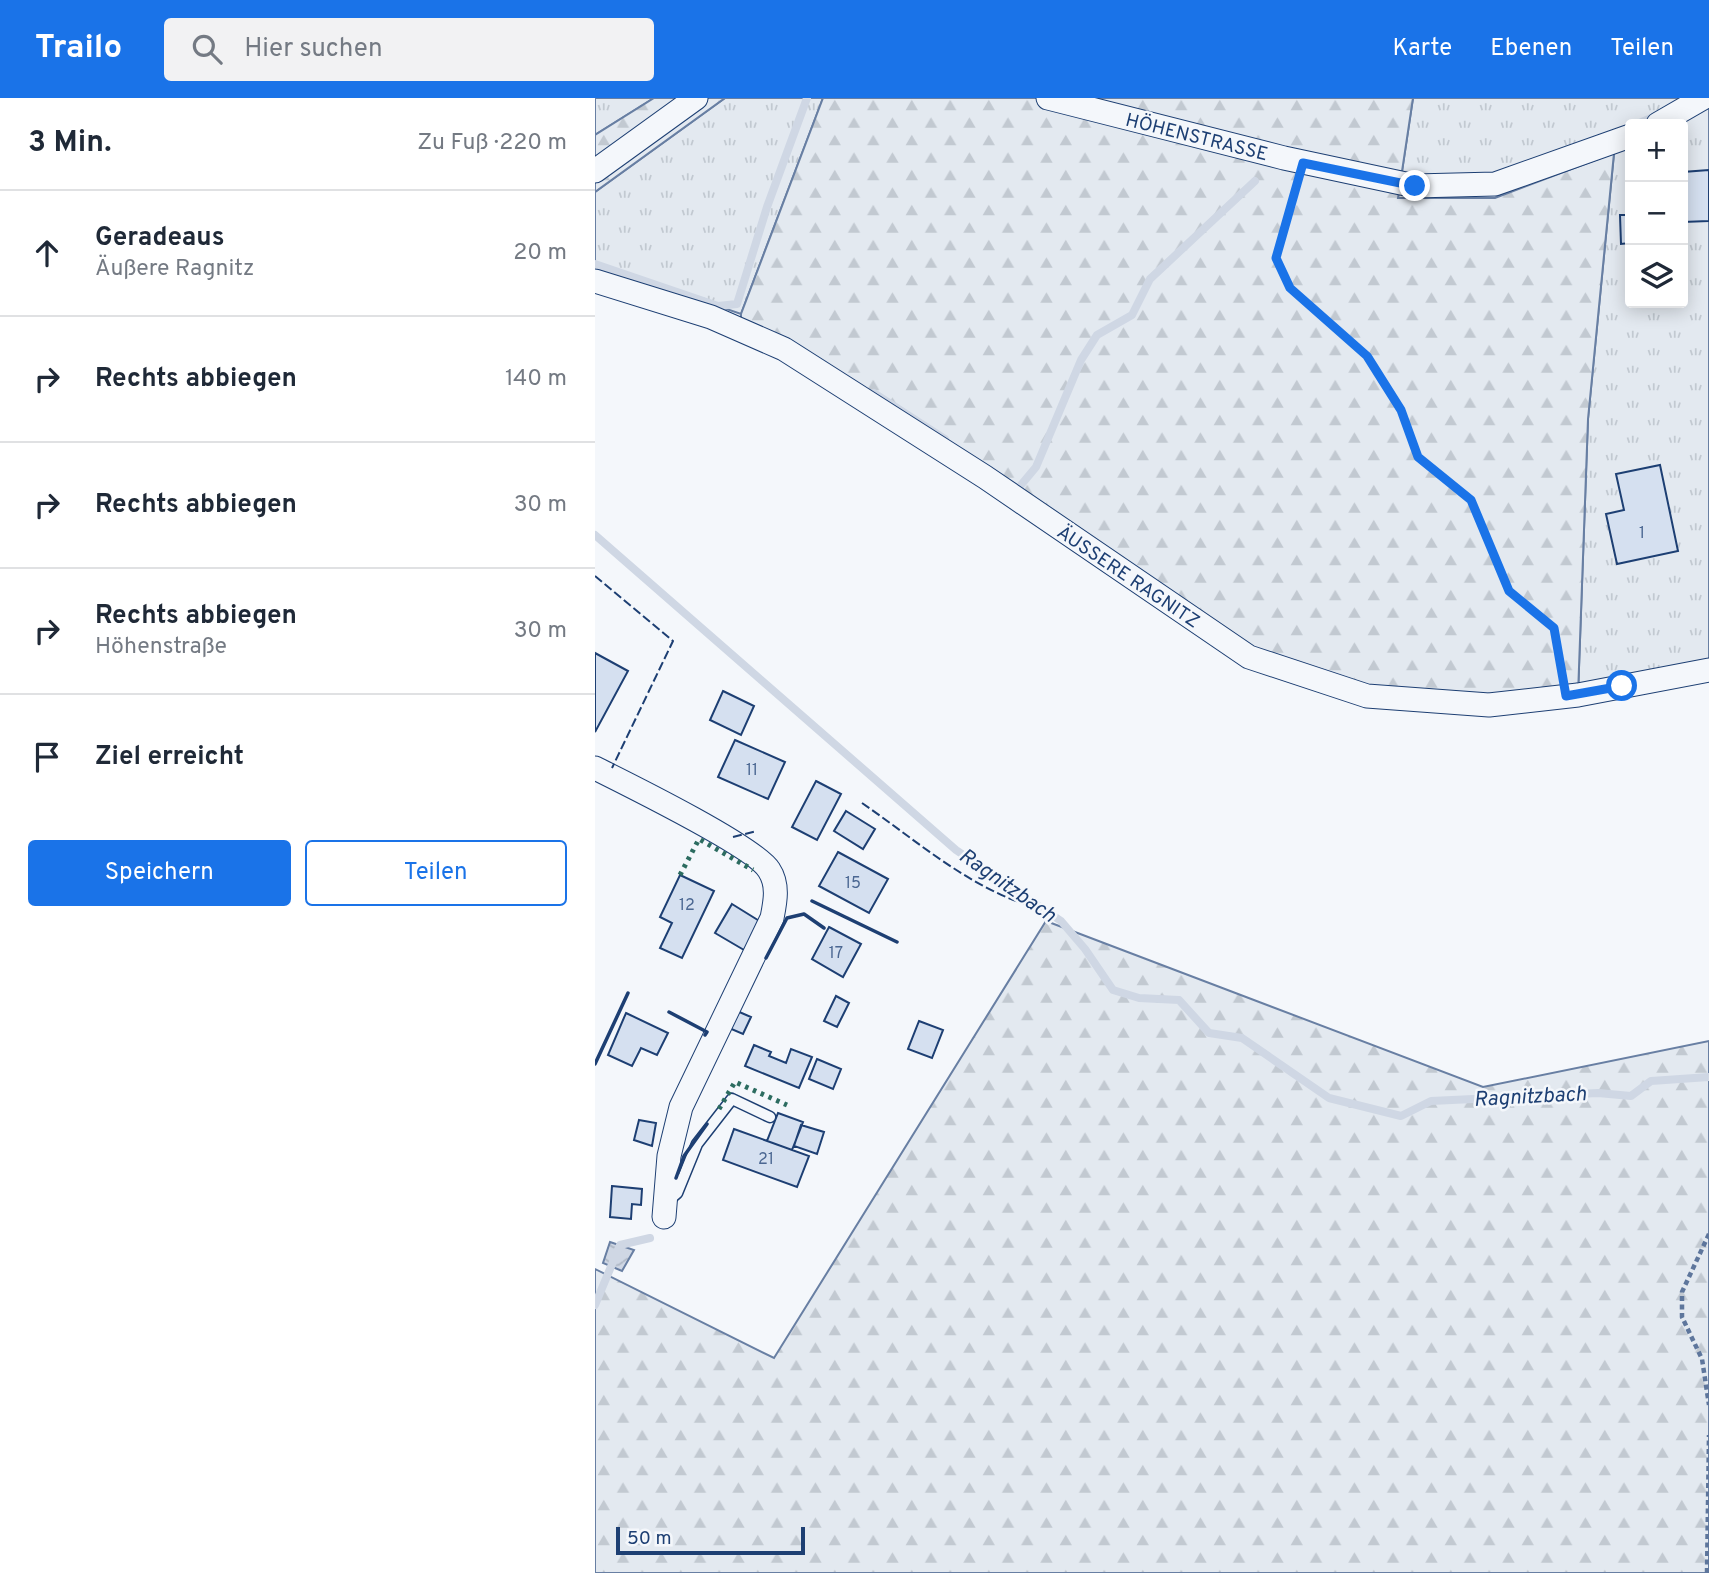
<!DOCTYPE html>
<html lang="de">
<head>
<meta charset="utf-8">
<style>
	:root { --surface:#fff; --page:#f2f2f3; --text:#1f2937; --muted:#747a83; --line:#e0e1e3; --accent:#1a73e8 }
	body { margin:0; font-family:Overpass,sans-serif; background:var(--page); color:var(--text) }
	.controls { position:absolute; right:21px; top:21px; display:grid; overflow:hidden; border-radius:7px; box-shadow:0 4px 18px #0003 }
	.controls button { width:63px; height:63px; display:grid; place-items:center; padding:0; border:0; border-bottom:2px solid var(--line); background:var(--surface); color:var(--text); font:35px sans-serif }
	.scale { position:absolute; left:21px; bottom:18px; width:189px; box-sizing:border-box; padding-left:7px; border:4px solid #1d3f73; border-top:0; font-size:19px; line-height:24px; white-space:nowrap; color:#1d3f73; -webkit-text-stroke:5px #f4f7fb; paint-order:stroke }
	.stop { position:absolute; width:21px; height:21px; margin:-16px; border:5px solid #1a73e8; border-radius:50%; background:#fff }
	.stop.end { background:#1a73e8; border-color:#fff; box-shadow:0 2px 7px #0008 }
	.list { margin:0; padding:0; list-style:none }
	h2 { display:flex; justify-content:space-between; align-items:center; height:91px; margin:0; padding:0 28px; font-size:30px }
	h2 small { font-size:23px; font-weight:400; color:var(--muted) }
	.list li { display:grid; grid-template-columns:46px 1fr auto; gap:21px; align-items:center; box-sizing:border-box; height:126px; padding:0 28px; border-top:2px solid var(--line) }
	.list b { display:block; font-size:26px; white-space:nowrap }
	.list p { margin:0; font-size:23px; white-space:nowrap; color:var(--muted) }
	.list em { font-size:23px; font-style:normal; color:var(--muted) }
	.actions { display:flex; gap:14px; padding:21px 28px }
	.actions a { flex:1; padding:16px 0; border:2px solid var(--accent); border-radius:7px; text-align:center; font-size:24px; color:var(--accent) }
	.actions .main { background:var(--accent); color:#fff }
	.icon { flex:none; width:38px; height:38px; fill:none; stroke:currentColor; stroke-width:2; stroke-linecap:round; stroke-linejoin:round }
	.map { position:relative; flex:none; width:1114px; height:1475px; overflow:hidden }
	header { display:flex; align-items:center; gap:42px; box-sizing:border-box; height:98px; padding:0 35px; background:var(--accent); color:#fff }
	header strong { font-size:33px }
	nav { display:flex; gap:38px; margin-inline-start:auto; font-size:24px }
	.search { width:490px; height:63px; background:var(--page); display:flex; align-items:center; gap:18px; box-sizing:border-box; padding:0 24px; border-radius:7px; color:var(--muted); font-size:26px }
	main { display:flex }
	aside { flex:1; background:var(--surface) }
	.map>svg:first-child { display:block }
	.grass { fill:url(#grass-tufts); stroke:#687fa3; stroke-width:2; fill-rule:evenodd }
	.forest { fill:url(#forest-firs); stroke:#687fa3; stroke-width:2 }
	.water { fill:url(#water-waves); stroke:#687fa3; stroke-width:2 }
	.lines { fill:none; stroke-linecap:round; stroke-linejoin:round }
	.stream { stroke:#cfd7e4; stroke-width:8 }
	.building { fill:#d5e0f0; stroke:#1d3f73; stroke-width:2 }
	.service-casing { stroke:#1d3f73; stroke-width:13 }
	.minor-casing { stroke:#1d3f73; stroke-width:25 }
	.path { stroke:#5e769c; stroke-width:4.5; stroke-dasharray:5 3.5; stroke-linecap:butt }
	.service { stroke:#f4f7fb; stroke-width:10 }
	.minor { stroke:#f4f7fb; stroke-width:23 }
	.hedge { stroke:#2c6c60; stroke-width:5; stroke-dasharray:3.5 5; stroke-linecap:butt }
	.fence { stroke:#1d3f73; stroke-width:2; stroke-dasharray:9 3.5; stroke-linecap:butt }
	.wall { stroke:#1d3f73; stroke-width:3.5 }
	.route { stroke:#1a73e8; stroke-width:9 }
	.labels { text-anchor:middle; stroke-width:5; stroke-linejoin:round; paint-order:stroke }
	.number-label { font-size:16px; fill:#4b6792 }
	.street-label { font-size:19px; fill:#1d3f73; stroke:#f4f7fb }
	.water-label { font-size:21px; font-style:italic; fill:#1d3f73; stroke:#f4f7fb }
</style>
</head>
<body>
<header>
<strong>Trailo</strong>
<div class="search"><svg class="icon" aria-label="search" viewBox="0 0 24 24"><circle cx="10" cy="10" r="6"/><path d="M15 15l6 6"/></svg>Hier suchen</div>
<nav><a>Karte</a><a>Ebenen</a><a>Teilen</a></nav>
</header>
<main>
<aside>
<h2>3 Min.<small>Zu Fuß · 220 m</small></h2>
<ul class="list">
<li><svg class="icon" aria-label="ahead" viewBox="0 0 24 24"><path d="M12 20V5M6 11l6-6 6 6"/></svg><div><b>Geradeaus</b><p>Äußere Ragnitz</p></div><em>20 m</em></li>
<li><svg class="icon" aria-label="right" viewBox="0 0 24 24"><path d="M7 20v-9h11M14 6l5 5-5 5"/></svg><div><b>Rechts abbiegen</b></div><em>140 m</em></li>
<li><svg class="icon" aria-label="right" viewBox="0 0 24 24"><path d="M7 20v-9h11M14 6l5 5-5 5"/></svg><div><b>Rechts abbiegen</b></div><em>30 m</em></li>
<li><svg class="icon" aria-label="right" viewBox="0 0 24 24"><path d="M7 20v-9h11M14 6l5 5-5 5"/></svg><div><b>Rechts abbiegen</b><p>Höhenstraße</p></div><em>30 m</em></li>
<li><svg class="icon" aria-label="arrive" viewBox="0 0 24 24"><path d="M6 21V4h12l-3 4 3 4H6"/></svg><div><b>Ziel erreicht</b></div></li>
</ul>
<div class="actions"><a class="main">Speichern</a><a>Teilen</a></div>
</aside>
<div class="map">
<svg width="1114" height="1475" viewBox="0 0 1114 1475">
	<defs>
		<pattern id="grass-tufts" width="24" height="20" patternUnits="userSpaceOnUse" patternTransform="scale(1.75)"><rect width="24" height="20" fill="#e3e9f0"/><path d="M3 7l-1-3M5 7V3M7 7l1-3M15 17l-1-3M17 17v-4M19 17l1-3" fill="none" stroke="#c2c9d1"/></pattern>
		<pattern id="forest-firs" width="22" height="20" patternUnits="userSpaceOnUse" patternTransform="scale(1.75)"><rect width="22" height="20" fill="#e3e9f0"/><path d="M5 1l3.5 6h-7zM16 11l3.5 6h-7z" fill="#c2c9d1"/></pattern>
		<pattern id="water-waves" width="16" height="10" patternUnits="userSpaceOnUse" patternTransform="scale(1.75)"><rect width="16" height="10" fill="#cfd7e4"/><path d="M0 5q4-4 8 0t8 0" fill="none" stroke="#b1bac7"/></pattern>
	</defs>
	<rect width="100%" height="100%" fill="#f4f7fb"/>
	<path class="grass" d="M0,0H59L0,37Z
		M130,0H228L146,216L0,166V94Z
		M818,0H1114V566L983,597L993,321L1019,56L900,100H803ZM1035,26H1088V205H1035Z"/>
	<path class="forest" d="M59,0H130L0,94V37Z
		M228,0H818L803,100H900L1019,55L993,321L983,597L772,598L654,559L146,232V216Z
		M451,823L888,989L1114,943V1475H0V1171L179,1260Z"/>
	<path class="water" d="M15,1144L39,1152L27,1173L8,1165Z"/>
	<g class="lines">
		<path class="stream" d="M1042,26L1061,18
			M0,166L123,208L142,206L172,109L212,0
			M279,295L350,341
			M421,393L441,369L486,262L502,237L537,217L555,181L660,83
			M0,437L361,752L466,823L490,851L518,892L544,900L584,902L614,935L647,940L734,1000L806,1018L836,1003L1003,995L1036,998L1056,983L1114,979
			M0,1207L25,1147L55,1140"/>
	</g>
	<path class="building" d="M1114,72V123L1088,124V74Z
		M1025,117H1035V145L1026,146Z
		M1065,367L1083,453L1022,466L1011,416L1029,412L1021,376Z
		M0,555L33,573L0,634Z
		M128,593L159,608L146,637L115,622Z
		M140,642L190,664L173,701L123,679Z
		M221,683L246,696L222,742L197,729Z
		M251,713L280,731L268,751L239,733Z
		M243,754L293,781L274,815L224,788Z
		M85,777L119,793L87,860L65,850L77,825L65,819Z
		M137,806L166,824L149,852L120,835Z
		M234,829L266,846L248,879L217,861Z
		M241,898L254,905L242,929L229,923Z
		M142,913L156,919L148,936L134,930Z
		M31,915L73,935L62,957L46,950L37,968L13,957Z
		M324,923L348,932L337,960L313,951Z
		M159,947L176,954L174,958L191,965L196,951L217,959L204,990L150,968Z
		M222,961L246,971L238,991L214,981Z
		M183,1015L208,1024L197,1052L172,1043Z
		M44,1022L61,1025L57,1048L39,1042Z
		M206,1027L229,1034L222,1056L199,1048Z
		M139,1031L214,1058L202,1089L128,1062Z
		M17,1088L47,1091L46,1107L37,1106L36,1121L15,1119Z"/>
	<g class="lines">
		<g class="service-casing">
			<path id="service" d="M74,1102L82,1095L102,1046L137,1001L175,1019"/>
		</g>
		<g class="minor-casing">
			<path id="minor" d="M453,0L689,60L820,88L900,86L1035,38
				M1063,26L1108,0
				M0,73L101,0
				M0,183L116,219L189,251L390,379L654,559L772,598L894,607L983,597L1114,572
				M0,670C30,685 160,749 174,772C184,787 180,805 177,820L86,1009L74,1058L69,1119"/>
		</g>
		<path class="path" d="M702,86L681,160L695,190L772,258L806,312L823,359L876,402L914,493L959,530L968,578
			M1114,1136L1087,1194V1219L1107,1261L1114,1307
			M1112,1475L1114,1337"/>
		<use href="#service" class="service"/>
		<use href="#minor" class="minor"/>
		<path class="hedge" d="M85,777L104,741L158,772
			M124,1011L140,984L192,1007"/>
		<path class="fence" d="M0,478L78,543L17,670
			M267,705C318,740 371,787 430,806
			M138,739L162,733"/>
		<path class="wall" d="M217,803L302,844
			M171,860L192,820L209,816L229,830
			M74,914L112,934L110,937
			M0,966L33,895
			M81,1080L89,1058L112,1026"/>
	</g>
	<g class="lines">
		<path class="route" d="M820,88L708,65L681,160L695,190L772,258L806,312L823,359L876,402L914,493L959,530L971,598L1027,588"/>
	</g>
	<g class="labels">
		<g class="number-label">
			<text x="1047" y="440">1</text>
			<text x="157" y="677">11</text>
			<text x="258" y="790">15</text>
			<text x="92" y="812">12</text>
			<text x="241" y="860">17</text>
			<text x="171" y="1066">21</text>
		</g>
		<g class="street-label">
			<text transform="translate(602 38) rotate(14)" y="7">HÖHENSTRASSE</text>
			<text transform="translate(534 478) rotate(34)" y="7">ÄUSSERE RAGNITZ</text>
		</g>
		<g class="water-label">
			<text transform="translate(413 787) rotate(35)" y="7">Ragnitzbach</text>
			<text transform="translate(935 998) rotate(-3)" y="7">Ragnitzbach</text>
		</g>
	</g>
</svg>
<div class="controls">
<button>+</button>
<button>−</button>
<button><svg class="icon" aria-label="layers" viewBox="0 0 24 24"><path d="M12 4l9 5-9 5-9-5zM3 14l9 5 9-5"/></svg></button>
</div>
<div class="scale">50 m</div>
<div class="stop" style="left:1027px;top:588px"></div>
<div class="stop end" style="left:820px;top:88px"></div>
</div>
</main>
</body>
</html>
